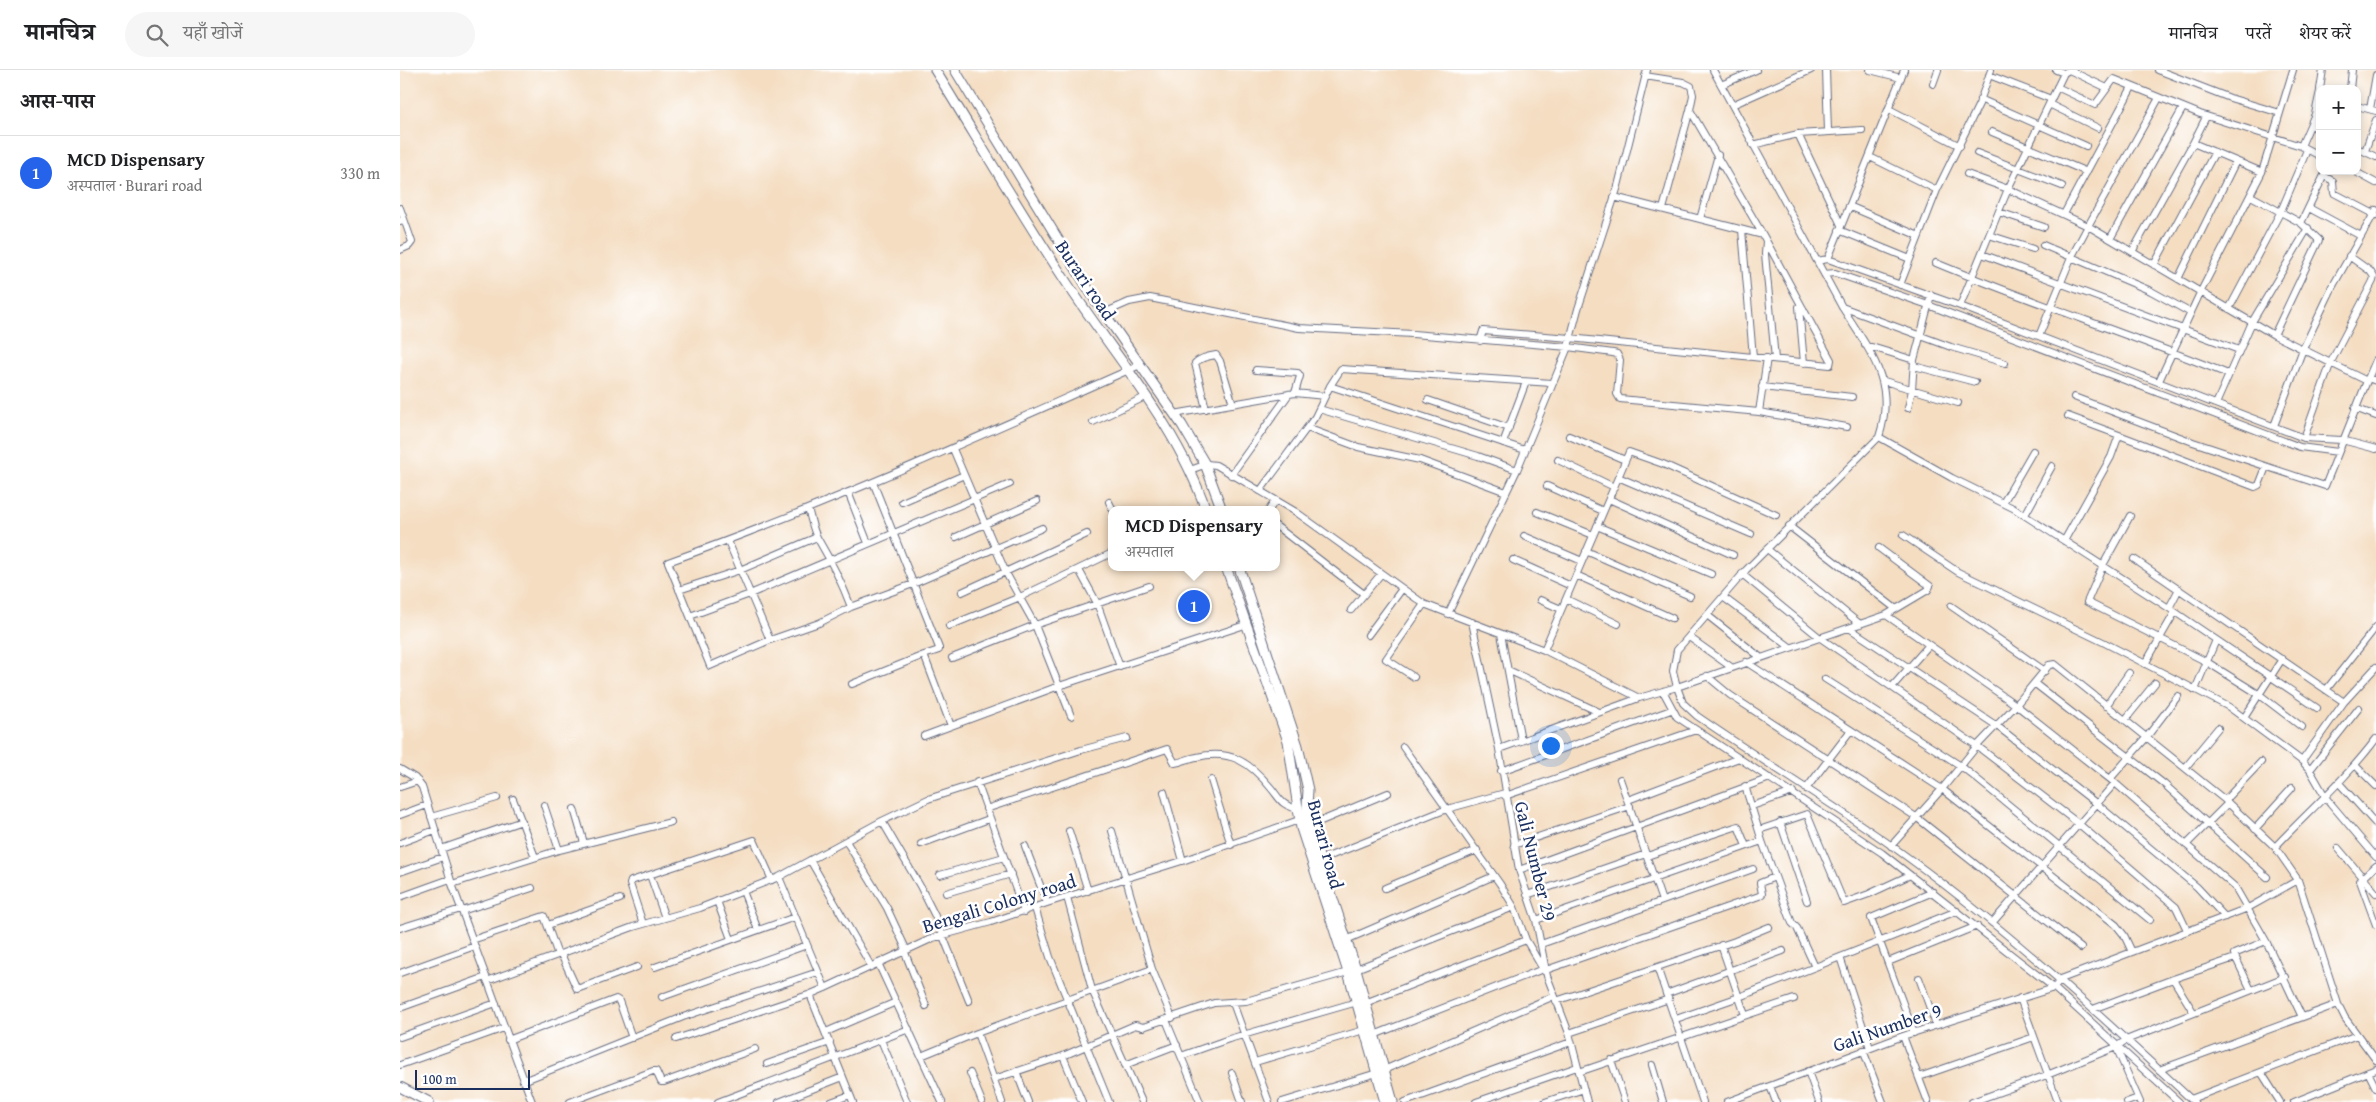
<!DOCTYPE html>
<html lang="hi">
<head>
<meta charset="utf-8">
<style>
	:root { --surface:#fff; --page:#f6f6f6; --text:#202124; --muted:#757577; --line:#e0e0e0; --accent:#2563eb }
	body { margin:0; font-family:"Gentium Book Plus","Noto Serif Devanagari",serif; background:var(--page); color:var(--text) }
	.controls { position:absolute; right:15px; top:15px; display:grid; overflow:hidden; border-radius:10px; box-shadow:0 2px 8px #0003 }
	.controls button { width:45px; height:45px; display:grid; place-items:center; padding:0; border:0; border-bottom:1px solid var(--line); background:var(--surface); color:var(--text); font:25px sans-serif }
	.scale { position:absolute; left:15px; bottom:12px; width:115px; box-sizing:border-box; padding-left:5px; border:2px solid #1b2f5e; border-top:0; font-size:14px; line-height:18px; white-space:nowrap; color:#1b2f5e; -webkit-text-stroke:4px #fff; paint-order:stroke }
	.you { position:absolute; left:1150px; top:675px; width:18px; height:18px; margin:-12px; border:4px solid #fff; border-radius:50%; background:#1a73e8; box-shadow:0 0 0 8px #1a73e833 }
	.badge { display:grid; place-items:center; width:32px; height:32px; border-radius:50%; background:var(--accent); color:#fff; font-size:16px; font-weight:700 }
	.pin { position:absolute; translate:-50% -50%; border:2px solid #fff; box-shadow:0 1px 5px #0006 }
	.popup { position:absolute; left:708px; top:436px; width:172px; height:65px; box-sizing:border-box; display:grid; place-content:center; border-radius:10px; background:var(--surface); filter:drop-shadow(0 1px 4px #0005); font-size:16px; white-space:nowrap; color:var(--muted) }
	.popup b { font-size:19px; color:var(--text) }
	.popup::after { content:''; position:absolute; left:50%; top:100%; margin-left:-10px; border:10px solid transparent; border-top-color:var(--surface) }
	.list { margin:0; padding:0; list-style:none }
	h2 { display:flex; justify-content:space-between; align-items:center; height:65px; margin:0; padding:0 20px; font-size:21px }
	h2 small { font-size:16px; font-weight:400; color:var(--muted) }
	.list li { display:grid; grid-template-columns:32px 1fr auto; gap:15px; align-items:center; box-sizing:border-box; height:75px; padding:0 20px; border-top:1px solid var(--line) }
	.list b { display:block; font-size:19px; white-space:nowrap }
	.list p { margin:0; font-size:16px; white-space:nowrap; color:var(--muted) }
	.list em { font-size:16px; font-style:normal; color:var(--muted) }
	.icon { flex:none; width:28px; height:28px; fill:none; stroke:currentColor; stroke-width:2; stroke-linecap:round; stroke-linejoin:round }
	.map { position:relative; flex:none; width:1976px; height:1032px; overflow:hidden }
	header { display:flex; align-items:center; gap:30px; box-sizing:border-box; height:70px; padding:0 25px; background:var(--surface); border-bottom:1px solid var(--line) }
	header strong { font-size:24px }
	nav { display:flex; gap:28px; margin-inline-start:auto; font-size:18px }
	.search { width:350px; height:45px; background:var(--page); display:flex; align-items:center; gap:12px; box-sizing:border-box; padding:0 18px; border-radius:28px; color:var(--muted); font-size:19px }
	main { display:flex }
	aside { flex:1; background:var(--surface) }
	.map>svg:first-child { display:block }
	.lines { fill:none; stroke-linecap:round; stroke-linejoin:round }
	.street-casing { stroke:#676c81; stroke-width:8 }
	.secondary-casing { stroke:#676c81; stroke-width:11 }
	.street { stroke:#fff; stroke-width:6 }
	.secondary { stroke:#fff; stroke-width:9 }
	.labels { text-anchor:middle; stroke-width:5; stroke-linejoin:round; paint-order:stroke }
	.street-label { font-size:19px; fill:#1b2f5e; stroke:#fff }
</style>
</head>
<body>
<header>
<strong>मानचित्र</strong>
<div class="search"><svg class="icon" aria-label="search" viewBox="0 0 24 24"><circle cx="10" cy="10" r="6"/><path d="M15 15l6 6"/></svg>यहाँ खोजें</div>
<nav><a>मानचित्र</a><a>परतें</a><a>शेयर करें</a></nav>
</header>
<main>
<aside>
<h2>आस-पास<small></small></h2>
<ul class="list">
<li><span class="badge">1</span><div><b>MCD Dispensary</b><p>अस्पताल · Burari road</p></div><em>330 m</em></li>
</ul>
</aside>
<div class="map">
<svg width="1976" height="1032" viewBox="0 0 1976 1032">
	<rect width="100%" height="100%" fill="#fff"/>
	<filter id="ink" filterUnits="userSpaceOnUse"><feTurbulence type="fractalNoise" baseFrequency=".02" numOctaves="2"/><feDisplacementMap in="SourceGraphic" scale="10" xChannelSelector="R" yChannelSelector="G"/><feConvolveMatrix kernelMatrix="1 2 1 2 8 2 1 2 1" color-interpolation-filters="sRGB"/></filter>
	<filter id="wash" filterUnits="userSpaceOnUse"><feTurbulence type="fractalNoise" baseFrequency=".0096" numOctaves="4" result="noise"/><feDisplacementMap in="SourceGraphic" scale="20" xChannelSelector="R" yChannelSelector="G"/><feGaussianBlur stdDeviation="1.12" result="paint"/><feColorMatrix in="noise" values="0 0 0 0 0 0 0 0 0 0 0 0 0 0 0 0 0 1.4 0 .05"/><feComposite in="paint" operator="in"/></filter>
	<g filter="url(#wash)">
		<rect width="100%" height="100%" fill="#f4ddc1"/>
	</g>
	<g filter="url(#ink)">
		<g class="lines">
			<g class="street-casing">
				<path id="street" d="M1313,0L1442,237C1470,282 1497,312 1479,367L1346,500L1277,580L1273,601L1277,617L1486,545L1616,635L1577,676L1542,719L1491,776
					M1426,0L1428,61
					M1470,0L1501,8
					M1656,0L1664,3L1608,119L1688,156L1759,28
					M1758,0L1830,28L1880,43
					M1664,3L1669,0L1707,18
					M1589,5L1651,29
					M1245,6L1283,12L1291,16L1293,25L1290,40L1363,165
					M1533,14L1538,0
					M1321,15L1356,0
					M1657,17L1695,35L1714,9L1800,44L1901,76L1920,86
					M1920,19L1923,0
					M1950,19L1952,0
					M1580,29L1686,76
					M1649,34L1698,58
					M1332,35L1411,0
					M1957,36L1976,41
					M1489,39L1560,76
					M1970,39L1976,5
					M1806,47L1793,73L1862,102
					M1911,55L1920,60
					M1592,62L1687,102
					M1398,64L1441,155
					M1353,75L1398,64L1462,60
					M1901,76L1915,44L1920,21
					M1957,78L1976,87
					M1965,81L1976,50
					M1577,83L1662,116
					M1470,87L1537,120
					M1954,101L1976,113
					M1924,106L1933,111L1934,123L1976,145
					M1851,126L1901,153L1919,170L1874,265
					M1449,136L1519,166
					M0,138L4,149
					M1909,138L1961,166
					M1263,139L1290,40
					M1599,142L1644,157
					M1664,144L1732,17
					M1300,149L1318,85
					M0,151L4,149L12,172L9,176L0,180
					M1901,153L1926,101
					M1342,160L1353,287
					M1439,160L1510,189
					M1589,165L1633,179
					M1710,169L1783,38
					M1366,171L1365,184L1375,289
					M1643,175L1751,221L1791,243
					M1732,182L1793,73
					M1582,184L1839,280
					M1428,189L1504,0
					M1417,191L1428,189L1560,236L1904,368L1942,370L1976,379
					M1536,193C1632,233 1732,265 1828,304
					M1754,195L1815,82
					M1424,204L1435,203L1528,235L1900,377L1938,382
					M1778,209L1836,91
					M1500,215L1537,120L1579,34L1591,0
					M1560,236L1608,119L1567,104
					M1399,237L1404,293
					M1442,237L1551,277L1605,293
					M1829,239L1881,141L1907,80
					M704,243L729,232L750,228L899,258L1013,264L1168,277L1213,283L1217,284L1220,290L1217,324L1220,329L1359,342L1447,357
					M1639,266L1671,188L1688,156L1874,265L1967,311L1925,416L1793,372L1674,327
					M1080,271L1083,261L1170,268L1430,295L1431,290L1363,165L1214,127
					M1465,275L1514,290
					M1514,296L1575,312
					M856,300L898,303L900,306L895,323
					M1968,308L1976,311
					M1484,311L1558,333
					M1759,311L1800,223L1862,102L1893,0
					M1967,311L1976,290
					M930,316L1125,380
					M1362,317L1452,327
					M1028,330L1109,358
					M1816,334L1852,252L1908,158
					M1508,338L1512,320L1514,290L1531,225
					M1955,338L1976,346
					M806,339L795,293C800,288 809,286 816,285L820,291L833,334
					M919,339L1078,386L1117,400
					M1359,342L1367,288
					M774,344L895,323L925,326
					M1668,346L1719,365
					M693,352L745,327
					M1874,356L1903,279L1934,214L1976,140
					M907,358L958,377L1020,390L1106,422
					M1169,366L1225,390
					M1479,367L1552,408L1613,438L1775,542L1917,638
					M1904,368L1931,292L1973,211L1974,207L1970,201L1949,186
					M1103,373L1126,312
					M553,379L606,503L635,555L749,516
					M1158,390L1214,417
					M790,400L807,394L816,395L896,442L1024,534L1144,580L1239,628L1277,617L1283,633L1297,646C1361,690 1428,731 1492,776C1600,853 1697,942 1794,1032
					M831,405L889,324
					M1218,407L1351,464
					M473,412L539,578V580L524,585
					M1147,416L1203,441
					M860,421L915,347L930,316L941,299L1152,313
					M448,422L468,473
					M1209,429L1333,485
					M502,432L564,405
					M709,432L713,440
					M1603,433L1633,381
					M408,439C411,448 413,461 418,469C431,491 442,513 451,537
					M869,440L875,431
					M1137,442L1193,465
					M1625,445L1652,396
					M1730,446L1703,495L1687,532L1807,592L1860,625L1902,657
					M876,456L964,524
					M1197,456L1311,504
					M1389,456L1496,539
					M642,458L513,514L451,537L419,553L370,570L310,596L268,492C429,435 584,364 740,295
					M1503,465L1558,502L1703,572L1829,637L1902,691L1910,700L1926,728L1976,787
					M1124,466L1182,491
					M556,467L637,431
					M328,471L370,570
					M1664,471L1711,387L1719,365L1855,417L1859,415L1866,397
					M1479,478L1530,516L1528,520L1486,545
					M1367,479L1460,554
					M1186,481L1290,526
					M1734,489L1944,632
					M1113,490L1171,516
					M679,500L697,533L720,597
					M1342,504L1419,567L1577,676L1679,754L1776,837L1787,860
					M1176,505L1272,548
					M279,520L340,500L417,467
					M562,522L687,464
					M1323,527L1390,577
					M1166,529L1218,554
					M1140,530L1161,539
					M1551,536L1645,601
					M1769,538L1779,519
					M951,540L981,504
					M1048,544L1117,400L1168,277L1178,239L1218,116L1247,0
					M1307,545L1360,587
					M290,546L350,524L610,414
					M1072,552L1099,679L1119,800L1136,850L1147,906L1169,963L1187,1032
					M549,556L620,527L712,483
					M1449,558L1597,656L1697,734L1797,817L1825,847
					M1101,564L1121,670
					M968,565L1002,519
					M1289,567L1331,597
					M1144,580L1229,382L1263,394L1376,445
					M552,588L635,555L671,646
					M1346,592L1542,719L1716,855L1724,865L1732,882
					M1745,594L1775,542
					M1108,600L1199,642
					M1307,606L1330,625L1516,747L1681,878
					M1014,607L986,589L1024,534
					M1425,609L1561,696L1750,850
					M1634,613L1764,714L1867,807
					M452,614L524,585L551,656
					M1492,617L1529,575
					M1795,620L1816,570
					M1926,620L1976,557
					M1263,621L1277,647L1482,783L1654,918L1779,1032
					M1706,636L1729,603
					M1844,648L1882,589
					M1725,650L1755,613
					M524,666L659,616L845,555
					M1003,677L1100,814L1114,837L1126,870L1144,901
					M1099,679L1239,628
					M1902,691L1944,632L1976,597
					M1955,695L1976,716
					M1785,698L1818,658
					M0,699L15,708L22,717L52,814L132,1032
					M1910,700L1959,638
					M1101,701L1271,640
					M1220,709L1262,831
					M1710,709L1746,668L1778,626
					M811,710L831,775
					M577,712L624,842
					M1939,713L1976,754
					M0,717L18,711
					M1406,719L1451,660
					M764,722L783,791
					M1105,726L1296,660
					M113,729L135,787
					M1228,730L1339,688
					M1825,730L1861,692
					M144,735L159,780
					M1352,736L1393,722
					M174,739L184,773
					M586,739L767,679L775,693C782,692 789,688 797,687C830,679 850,692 871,718C881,730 880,734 897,739
					M0,745L27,735
					M31,747L97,728
					M482,751L520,816L535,846L569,931
					M1380,752L1407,831
					M909,756L988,723
					M1855,759L1892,718
					M1359,760L1407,744L1444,833L1469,824L1510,805
					M669,761L688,821
					M712,761L752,899
					M446,771L487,838L506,879
					M1362,771L1392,853L1397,858L1415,897
					M0,773L35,760
					M521,774L589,749
					M1114,775L1230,736
					M1786,775L1828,733
					M625,776L647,833
					M1875,777L1825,730L1655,594L1649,595L1616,635L1715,713L1835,817L1866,871L1902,947
					M1938,778L1976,823
					M41,779L122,751
					M1247,786L1338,756L1346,776
					M410,790L471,896
					M920,790L1047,739L1105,723
					M1976,796L1960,811L1976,855
					M1119,800L1370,708
					M0,802L43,787
					M250,805L265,848
					M540,805L604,787
					M379,807L425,918L533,868L591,852L647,833L785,790L899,750
					M1898,810L1938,934L1945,948L1976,990
					M52,814L159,780L271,752
					M985,818L1077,780
					M343,821L358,860
					M546,823L611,804
					M1127,825L1246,784
					M0,827L50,809
					M667,827L692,920L742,1032
					M317,831L331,869
					M635,838L650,887L709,1032
					M62,841L132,818
					M1136,850L1362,771L1345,716
					M1592,853L1715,713
					M243,854L230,814L231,811L354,770L372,810
					M148,855L220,829
					M0,858L61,839
					M72,870L144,846L158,885
					M946,870L1094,806
					M1141,874L1353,799
					M1321,875L1345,945
					M504,880L526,936
					M161,884L177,919L237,897
					M1440,887L1470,978
					M1488,892L1577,856
					M478,893L542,1032
					M255,897L395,847
					M1257,897L1303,1032
					M956,899L1114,837
					M1146,900L1359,826L1362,824L1360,813L1375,807
					M0,903L75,876
					M1519,908L1536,955
					M1773,909L1835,888
					M87,911L233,857L300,838L379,807L482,751L528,729L681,680L727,668
					M425,918L411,924L412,930L453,1032
					M1851,920L1834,884L1866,871
					M1266,924L1383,881
					M262,927L407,875
					M1620,928L1658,1032
					M1156,931L1335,871L1369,857
					M833,933L869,1032
					M965,933L1126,870
					M0,938L86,907
					M1693,939L1773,909L1794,943
					M1276,949L1339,927L1557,841
					M766,950L800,1032
					M426,962L496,932
					M577,963L602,1032
					M1169,963L1269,929
					M1514,963L1471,848L1533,822
					M974,965L1143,899
					M1503,966L1528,1032
					M0,967L96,933
					M276,969L411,924
					M108,970L216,929L219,931L232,968
					M481,970L507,1032
					M1716,977L1740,1032
					M1463,980L1483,1032
					M521,986L577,963L752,899L772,948
					M663,986L682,1032
					M781,986L829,969L957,932
					M1211,990L1225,1032
					M855,992L964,960
					M367,994L430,972
					M0,995L104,958
					M725,995L777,975
					M1252,995L1263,1032
					M1759,1000L1938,934
					M616,1001L628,1032
					M1408,1001L1419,1032
					M1179,1002L1394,929
					M1861,1002L1880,1032
					M1968,1002L1976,1018
					M570,1003L582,1032
					M832,1003L842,1032
					M1519,1007L1634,967
					M594,1009L663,986L735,955L743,957L814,933L846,931L948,902
					M123,1011L283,947L418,902
					M1370,1016L1376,1032
					M1791,1029L1957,965
					M170,1032L253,1001H256L261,1012H264L355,979
					M318,1032L509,959
					M379,1032L443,1007
					M431,1032L450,1025
					M882,1032L977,1003L1154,926
					M1005,1032L1171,972
					M1076,1032L1177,997
					M1145,1032L1184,1019
					M1327,1032L1503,966L1654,918L1661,909L1848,838L1898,810L1875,777C1909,741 1946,709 1976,669
					M1572,1032L1647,1005L1716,977L1726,970L1885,907
					M1727,1032L1738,1028
					M1894,1032L1976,999"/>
			</g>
			<g class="secondary-casing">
				<path id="secondary" d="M535,0C577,68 617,137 661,204C710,281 776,352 806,440
					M555,0L695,230L782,355L805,394L822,440
					M826,497L888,671L901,758L948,902L985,1032
					M839,497L898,676L908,720L907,736L909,756L956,899L993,1032
					M0,1017L29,1032"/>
			</g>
			<use href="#street" class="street"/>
			<use href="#secondary" class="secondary"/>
		</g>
	</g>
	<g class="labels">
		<g class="street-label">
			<text transform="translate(686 210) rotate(56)" y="7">Burari road</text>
			<text transform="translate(926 774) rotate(75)" y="7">Burari road</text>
			<text transform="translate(1136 791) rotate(76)" y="7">Gali Number 29</text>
			<text transform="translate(599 833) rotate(-17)" y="7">Bengali Colony road</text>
			<text transform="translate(1487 957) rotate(-19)" y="7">Gali Number 9</text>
		</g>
	</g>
</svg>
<div class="controls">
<button>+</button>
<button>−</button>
</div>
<div class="scale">100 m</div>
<div class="you"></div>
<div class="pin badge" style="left:794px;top:536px">1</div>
<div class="popup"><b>MCD Dispensary</b>अस्पताल</div>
</div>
</main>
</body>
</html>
